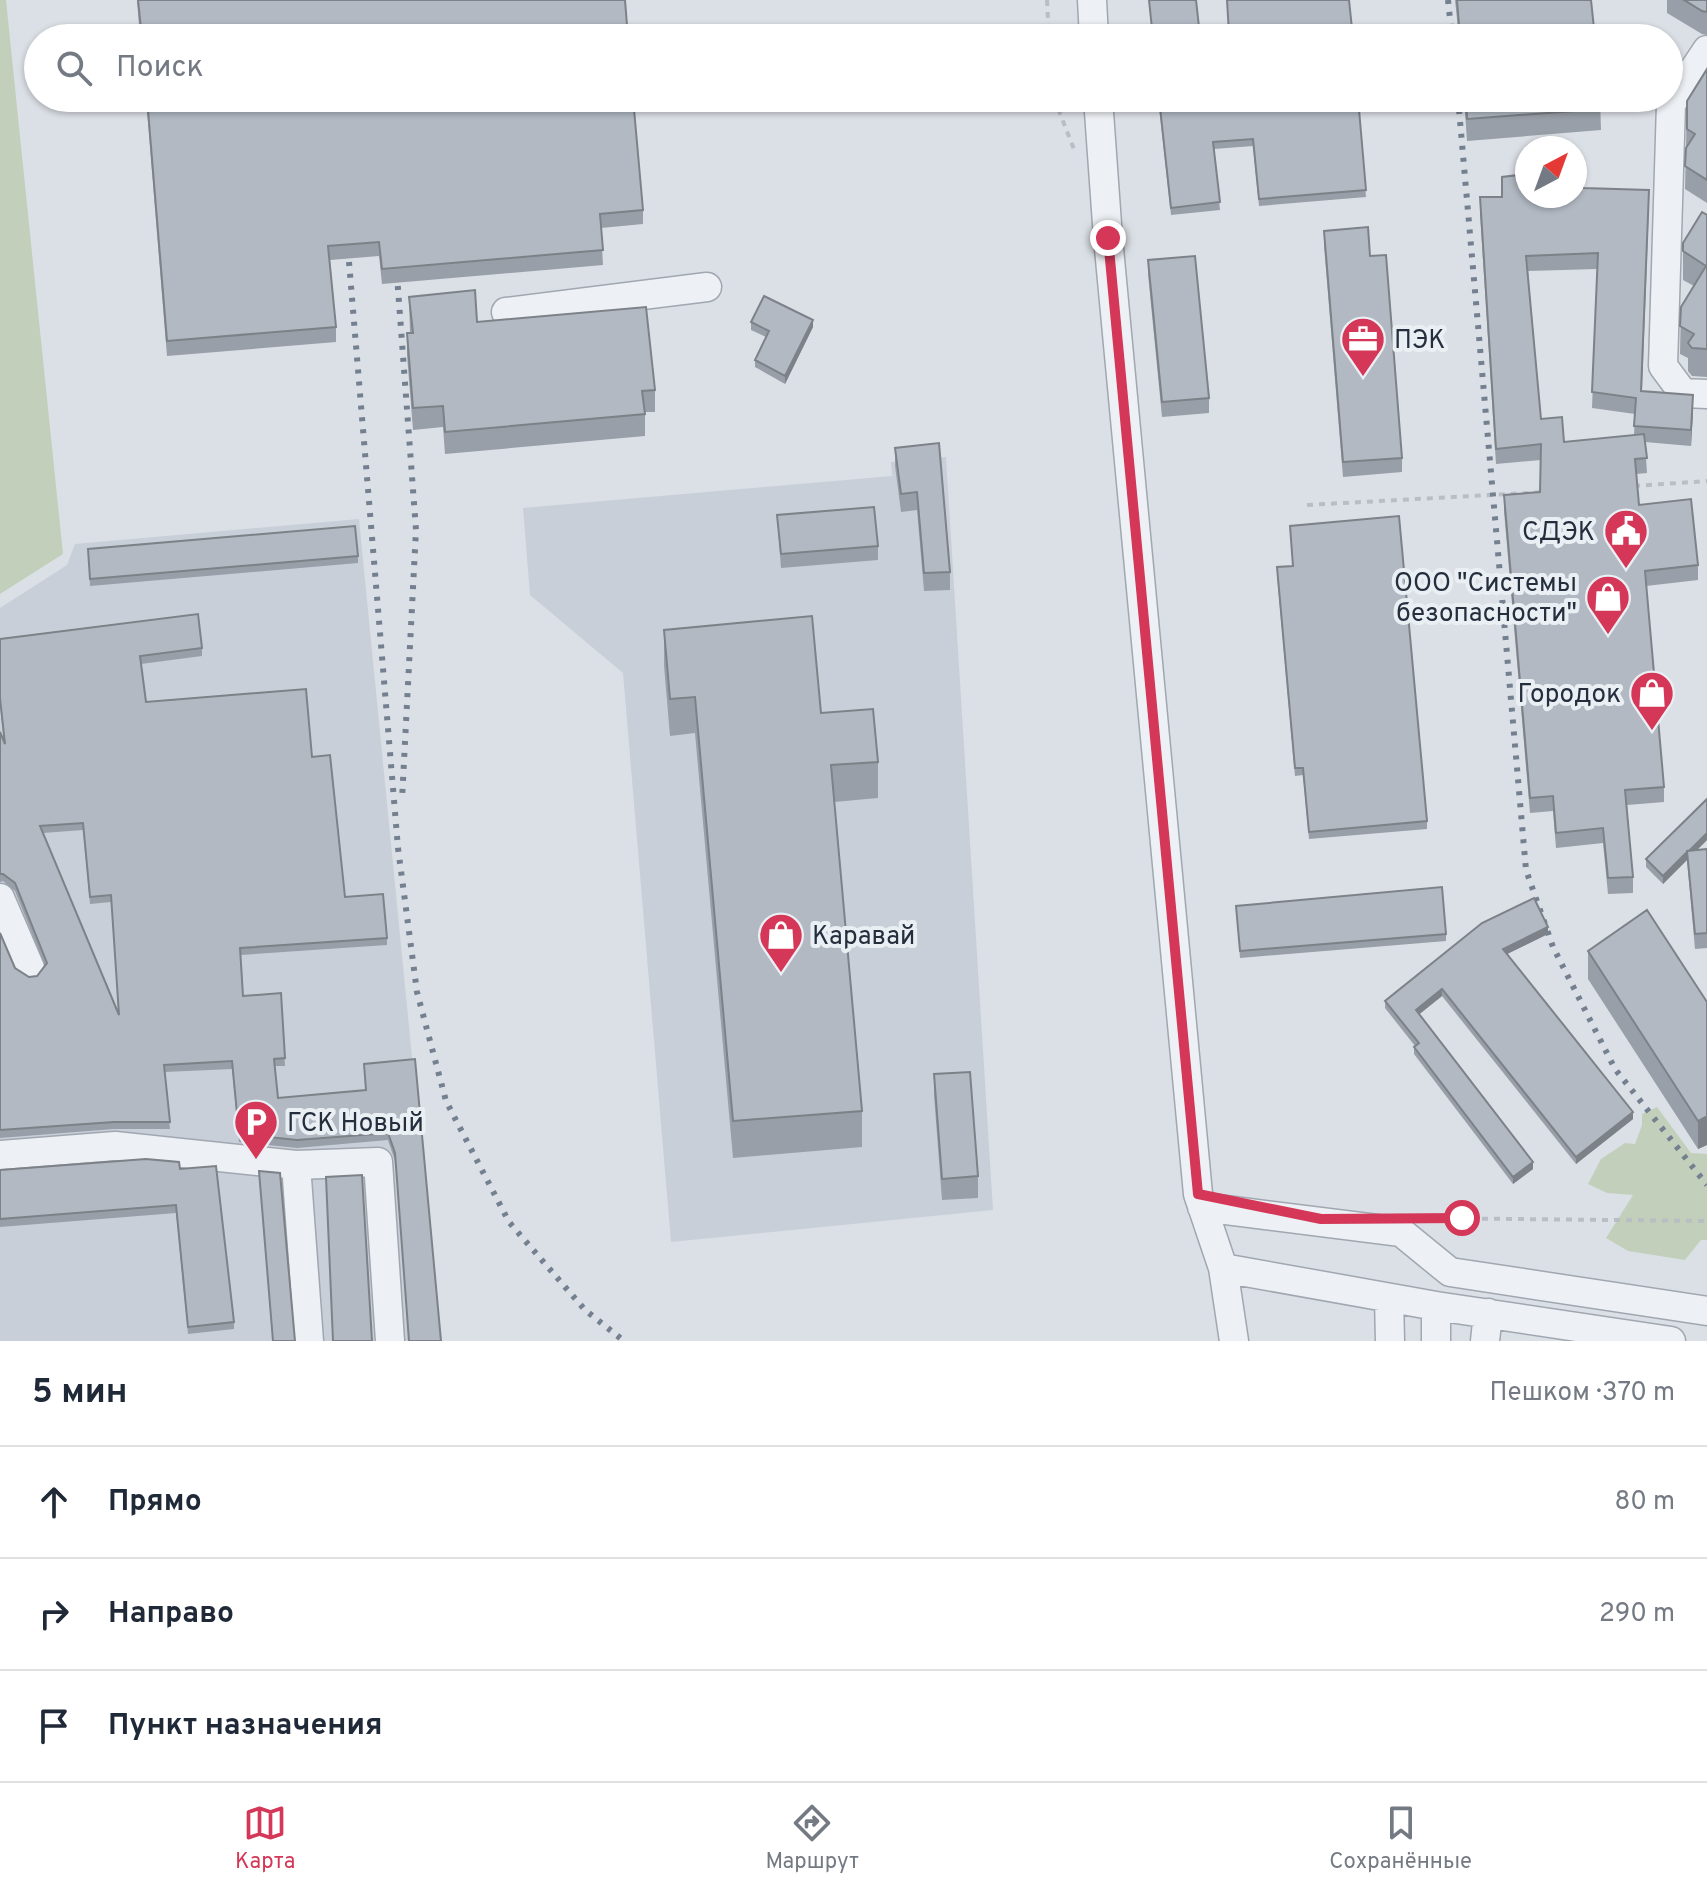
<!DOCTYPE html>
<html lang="ru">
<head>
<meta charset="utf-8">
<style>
	:root { --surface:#fff; --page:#f2f2f3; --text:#1f2937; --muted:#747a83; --line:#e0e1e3; --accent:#d43757 }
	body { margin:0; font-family:Overpass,sans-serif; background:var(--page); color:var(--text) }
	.compass { position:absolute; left:1515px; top:136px; width:72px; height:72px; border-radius:50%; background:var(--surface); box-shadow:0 2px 6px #0004; rotate:41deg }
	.stop { position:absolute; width:24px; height:24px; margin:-18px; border:6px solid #d43757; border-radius:50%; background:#fff }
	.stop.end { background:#d43757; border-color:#fff; box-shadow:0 2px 8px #0008 }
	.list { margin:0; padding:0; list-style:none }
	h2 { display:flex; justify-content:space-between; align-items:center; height:104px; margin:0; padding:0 32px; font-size:34px }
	h2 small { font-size:26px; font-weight:400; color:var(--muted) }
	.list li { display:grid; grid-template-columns:52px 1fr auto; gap:24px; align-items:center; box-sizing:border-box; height:112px; padding:0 32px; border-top:2px solid var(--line) }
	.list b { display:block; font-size:30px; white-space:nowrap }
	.list em { font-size:26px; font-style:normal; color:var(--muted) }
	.icon { flex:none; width:44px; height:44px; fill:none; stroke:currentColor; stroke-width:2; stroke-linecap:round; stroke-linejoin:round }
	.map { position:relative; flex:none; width:1707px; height:1341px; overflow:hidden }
	.search { position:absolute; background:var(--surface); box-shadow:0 2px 6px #0004; left:24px; right:24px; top:24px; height:88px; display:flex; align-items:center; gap:20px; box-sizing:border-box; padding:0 28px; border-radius:44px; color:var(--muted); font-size:30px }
	.sheet { height:440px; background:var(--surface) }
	nav { display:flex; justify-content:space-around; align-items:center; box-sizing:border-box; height:112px; border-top:2px solid var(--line); background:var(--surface); font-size:22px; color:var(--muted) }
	nav a { display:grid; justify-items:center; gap:4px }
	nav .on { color:var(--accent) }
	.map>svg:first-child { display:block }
	.built { fill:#c9cfd8 }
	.green { fill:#c2d0bb }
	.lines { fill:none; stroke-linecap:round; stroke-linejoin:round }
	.minor-casing { stroke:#a0a7b0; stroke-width:31 }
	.path { stroke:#b9bec4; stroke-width:4; stroke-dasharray:6 6; stroke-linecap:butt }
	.minor { stroke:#edf0f4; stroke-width:28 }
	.rail { stroke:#748090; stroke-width:6; stroke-dasharray:4 8; stroke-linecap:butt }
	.wall { fill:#999fa8; fill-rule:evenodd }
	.shaded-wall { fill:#7d8288 }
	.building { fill:#b2b9c3; stroke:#7d8288; stroke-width:2; fill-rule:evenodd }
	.route { stroke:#d43757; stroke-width:10 }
	.labels { text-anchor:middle; stroke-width:8; stroke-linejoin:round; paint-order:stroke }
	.poi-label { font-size:26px; fill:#242e3d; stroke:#eaeff4; text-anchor:start }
</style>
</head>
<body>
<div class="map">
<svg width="1707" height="1341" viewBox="0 0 1707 1341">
	<rect width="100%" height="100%" fill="#dbe0e6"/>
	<path class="built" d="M946,457L993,1210L671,1242L623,673L530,595L523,508L892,476L891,462Z
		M359,519L440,1341H0V608L67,565L75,544Z"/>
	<path class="green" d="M0,0H6L63,554L0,594Z
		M1657,1107L1691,1153L1707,1154V1240H1701L1685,1260L1628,1251L1606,1238L1633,1195L1607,1193L1588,1184L1601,1159L1625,1143L1635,1144L1642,1125V1114Z"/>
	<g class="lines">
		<g class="minor-casing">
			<path id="minor" d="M1092,0L1094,38
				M1707,50L1671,104L1663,366L1683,393L1707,394
				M1098,98L1108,238L1198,1194L1223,1268
				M506,312L707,287
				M0,898L30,968
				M0,1155L115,1146L296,1165L378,1162L390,1341
				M296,1165L309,1341
				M1202,1207L1401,1232L1450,1272L1707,1311
				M1389,1298L1390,1341
				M1234,1341L1223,1268L1436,1306L1671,1341
				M1436,1341V1306
				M1485,1341L1488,1313"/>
		</g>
		<path class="path" d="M1047,0L1049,38
			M1054,98L1075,152
			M1634,486L1707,481
			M1307,505L1545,492
			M1422,1218L1707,1221"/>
		<use href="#minor" class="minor"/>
		<path class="rail" d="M1448,0L1452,38
			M1458,98L1526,870L1553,947L1615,1069L1707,1185
			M347,238L398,848L417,992L446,1101L509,1222L585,1310L624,1341
			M396,262L416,530L402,800"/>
	</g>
	<path class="wall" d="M137,0H625L628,38H140Z
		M1455,0H1591L1595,38H1459Z
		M1667,0H1707V35L1702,34L1667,13Z
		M1707,69V203L1685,189L1687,101Z
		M146,98H633L643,210V224L601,228L603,265L382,284L379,256L330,260L336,327V342L167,356Z
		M1158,98H1358L1366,197L1259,206L1253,146L1214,149L1220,210L1171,215Z
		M1464,98H1600L1601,130L1467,141Z
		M1583,188L1649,206L1642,391L1693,410L1691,446L1645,442L1647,473L1636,474L1639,505L1698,565V580L1646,586L1664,787V802L1627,805L1633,877V893L1608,894L1603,843L1556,848L1553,811L1530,813L1504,511V495L1540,492L1541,460L1496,464L1480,213V197H1502ZM1597,269L1592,408L1635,414L1634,435L1564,442L1541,419L1528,271Z
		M1707,215V377L1692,376L1688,371V358L1680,354L1681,307L1694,286L1683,280V243Z
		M1324,231L1402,458V472L1343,477L1324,245Z
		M1148,260L1209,398V413L1162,417L1148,274Z
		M409,297L655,390V412H645V436L445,454L443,427L413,430L407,355V333H410Z
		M751,322L813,327L785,384L755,367V360L766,337L751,330Z
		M939,443L950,572V590L924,591L917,510L901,512L895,466V448Z
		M777,515L878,546V560L781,568Z
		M1290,526L1427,821V829L1309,839L1303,775L1295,776L1277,575V567L1293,566Z
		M88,549L358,556V563L90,586Z
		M664,630L821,713L878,762V798L834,802L862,1111V1147L733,1158L695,733L670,736L664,666Z
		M0,639L202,648V656L141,664L146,702L312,757L345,897L387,938V945L241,955L243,996L281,993L285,1066H275L278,1098L366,1090L364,1064L415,1059L395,1161L388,1140L297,1148L239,1142L232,1069L165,1072L170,1129H114L0,1138V933L15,968L29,977L37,976L45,966L15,891L3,881L0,882V732L4,742L0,706ZM83,830L90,904L111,902L119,1014L43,833Z
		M1707,799V840L1697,850L1707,849V948L1695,949L1687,860L1663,884L1646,867V859Z
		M1236,906L1446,934V941L1240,958Z
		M1548,934L1507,954L1633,1119L1576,1164L1442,996L1419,1014L1533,1169L1513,1184L1414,1054V1047L1415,1046L1385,1008V1001Z
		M1588,951L1707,1002V1145L1698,1149L1588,979Z
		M934,1074L978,1176V1198L942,1200L934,1095Z
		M180,1169L234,1322V1329L188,1334L176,1213L0,1227V1170Z"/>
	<path class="shaded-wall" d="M813,320V327L785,384V376Z
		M1693,395V410L1691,446V430Z
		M1707,833V840L1688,859L1687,852Z
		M1687,853V860L1663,884V876Z
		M1548,927V934L1503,956V949Z
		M1442,989V996L1416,1017V1010Z
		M1633,1112V1119L1576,1164V1157Z
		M1707,1116V1145L1698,1149V1121Z
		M1533,1162V1169L1513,1184V1177Z"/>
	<path class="building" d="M138,0H625L628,38H142Z
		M1149,0H1196L1200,36L1229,33L1227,0H1349L1353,38H1153Z
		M1457,0H1591L1595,38H1460Z
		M1684,0H1707V12L1702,11Z
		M1707,69V180L1685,166L1686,148L1695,134L1687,129V101Z
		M147,98H633L643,210L600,214L603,250L382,269L379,242L328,246L336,327L167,341Z
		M1159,98H1358L1366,190L1259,199L1253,139L1213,142L1220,202L1171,208Z
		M1466,98H1600L1601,109L1467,119Z
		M1575,169H1580L1583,188L1649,190L1641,391L1693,395L1691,430L1634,426L1636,398L1592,392L1598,253L1526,256L1541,419L1562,417L1564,442L1644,434L1647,458L1635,459L1639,505L1691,499L1698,565L1645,571L1664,787L1625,790L1633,877L1608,878L1603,828L1556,833L1553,796L1530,798L1504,495L1540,492L1541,444L1496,449L1480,197H1502V177L1527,174V196H1575Z
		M1702,212L1707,215V349L1692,348L1688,343L1694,334L1680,326L1681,307L1706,266L1683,251V243Z
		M1368,227L1370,256L1386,255L1402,458L1343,462L1324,231Z
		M1195,256L1209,398L1162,402L1148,260Z
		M475,290L477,322L646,307L655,390L642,391L645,414L445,432L443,406L413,408L407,333H413L409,297Z
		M764,296L813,320L785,376L755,360L769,331L751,322Z
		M939,443L950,572L924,573L917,492L901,494L895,448Z
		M874,507L878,546L781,554L777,515Z
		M1399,516L1427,821L1309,832L1303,768H1295L1277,567L1293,566L1290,526Z
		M355,526L358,556L90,579L88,549Z
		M198,614L202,648L140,656L146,702L306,689L312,757L330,755L345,897L383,894L387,938L240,948L243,996L281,993L285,1058L274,1059L278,1098L366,1090L364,1064L415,1059L441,1341H409L395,1153L388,1133L297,1140L239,1134L232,1061L164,1065L170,1122H114L0,1130V933L15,968L29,977L37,976L47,963L15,883L3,874H0V732L5,744L0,698V639ZM83,823L90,897L111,895L119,1015L40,826Z
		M812,616L821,713L873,709L878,762L831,765L862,1111L733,1121L695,697L670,699L664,630Z
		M1707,799V833L1689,851H1687V852L1663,876L1646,859Z
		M1707,849V933L1695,934L1687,851Z
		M1442,887L1446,934L1240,951L1236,906Z
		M1534,898L1548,927L1503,949L1633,1112L1576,1157L1442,989L1416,1010L1533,1162L1513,1177L1414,1047L1419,1043L1385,1001L1482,923Z
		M1647,910L1707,1002V1116L1698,1121L1588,951Z
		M970,1072L978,1176L942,1179L934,1074Z
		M146,1159L179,1162L180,1169L216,1166L234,1322L188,1327L176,1205L0,1219V1170Z
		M259,1171L280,1173L295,1341H273Z
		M362,1175L372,1341H333L326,1177Z"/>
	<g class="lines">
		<path class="route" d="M1108,238L1198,1194L1321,1219L1462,1218"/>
	</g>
	<defs>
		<g id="office-pin" transform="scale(2.3)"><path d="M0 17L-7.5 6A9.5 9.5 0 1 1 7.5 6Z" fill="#d43757" stroke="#eaeff4"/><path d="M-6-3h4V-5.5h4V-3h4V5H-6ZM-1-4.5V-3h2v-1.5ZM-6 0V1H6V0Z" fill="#fff"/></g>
		<g id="civic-pin" transform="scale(2.3)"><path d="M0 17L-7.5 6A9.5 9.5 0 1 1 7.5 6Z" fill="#d43757" stroke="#eaeff4"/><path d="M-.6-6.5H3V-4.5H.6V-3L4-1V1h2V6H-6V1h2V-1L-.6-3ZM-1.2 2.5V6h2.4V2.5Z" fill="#fff"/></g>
		<g id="shop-pin" transform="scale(2.3)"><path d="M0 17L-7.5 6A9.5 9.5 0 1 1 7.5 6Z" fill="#d43757" stroke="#eaeff4"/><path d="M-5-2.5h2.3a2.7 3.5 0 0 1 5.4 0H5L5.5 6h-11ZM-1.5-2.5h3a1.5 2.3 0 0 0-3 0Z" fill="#fff"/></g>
		<g id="parking-pin" transform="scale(2.3)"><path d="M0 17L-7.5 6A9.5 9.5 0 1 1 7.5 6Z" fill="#d43757" stroke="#eaeff4"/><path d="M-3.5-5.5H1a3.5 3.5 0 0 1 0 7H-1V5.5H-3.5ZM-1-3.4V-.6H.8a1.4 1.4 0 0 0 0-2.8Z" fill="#fff"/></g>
	</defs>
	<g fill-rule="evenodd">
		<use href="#office-pin" x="1363" y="339"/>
		<use href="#civic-pin" x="1626" y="531"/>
		<use href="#shop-pin" x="1608" y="597"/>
		<use href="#shop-pin" x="1652" y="693"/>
		<use href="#shop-pin" x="781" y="935"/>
		<use href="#parking-pin" x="256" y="1122"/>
	</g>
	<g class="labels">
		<g class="poi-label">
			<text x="1394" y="348">ПЭК</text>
			<text x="1595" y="540" text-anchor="end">СДЭК</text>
			<text x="1577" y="591" text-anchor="end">ООО "Системы<tspan x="1577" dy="30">безопасности"</tspan></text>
			<text x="1621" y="702" text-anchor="end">Городок</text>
			<text x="812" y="944">Каравай</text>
			<text x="287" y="1131">ГСК Новый</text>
		</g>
	</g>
</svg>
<svg class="compass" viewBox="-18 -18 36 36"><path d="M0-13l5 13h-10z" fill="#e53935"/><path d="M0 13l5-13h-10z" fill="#747a83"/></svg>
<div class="stop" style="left:1462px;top:1218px"></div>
<div class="stop end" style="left:1108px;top:238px"></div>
<div class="search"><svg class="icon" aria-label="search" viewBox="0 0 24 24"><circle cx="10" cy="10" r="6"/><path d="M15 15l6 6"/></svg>Поиск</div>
</div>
<section class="sheet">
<h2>5 мин<small>Пешком · 370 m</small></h2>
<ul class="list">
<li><svg class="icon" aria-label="ahead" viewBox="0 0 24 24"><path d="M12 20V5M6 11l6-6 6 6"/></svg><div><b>Прямо</b></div><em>80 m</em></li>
<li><svg class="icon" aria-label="right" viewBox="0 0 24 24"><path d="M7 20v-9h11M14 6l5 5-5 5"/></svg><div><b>Направо</b></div><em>290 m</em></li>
<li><svg class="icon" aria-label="arrive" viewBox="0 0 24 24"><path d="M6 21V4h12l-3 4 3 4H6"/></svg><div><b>Пункт назначения</b></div></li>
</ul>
</section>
<nav>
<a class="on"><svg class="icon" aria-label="map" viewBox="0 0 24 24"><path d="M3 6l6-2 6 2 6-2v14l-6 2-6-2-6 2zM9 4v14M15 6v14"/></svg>Карта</a>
<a><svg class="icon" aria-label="directions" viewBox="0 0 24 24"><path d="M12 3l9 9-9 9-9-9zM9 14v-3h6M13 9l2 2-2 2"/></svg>Маршрут</a>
<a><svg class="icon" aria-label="saved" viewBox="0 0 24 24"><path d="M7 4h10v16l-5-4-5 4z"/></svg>Сохранённые</a>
</nav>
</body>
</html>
